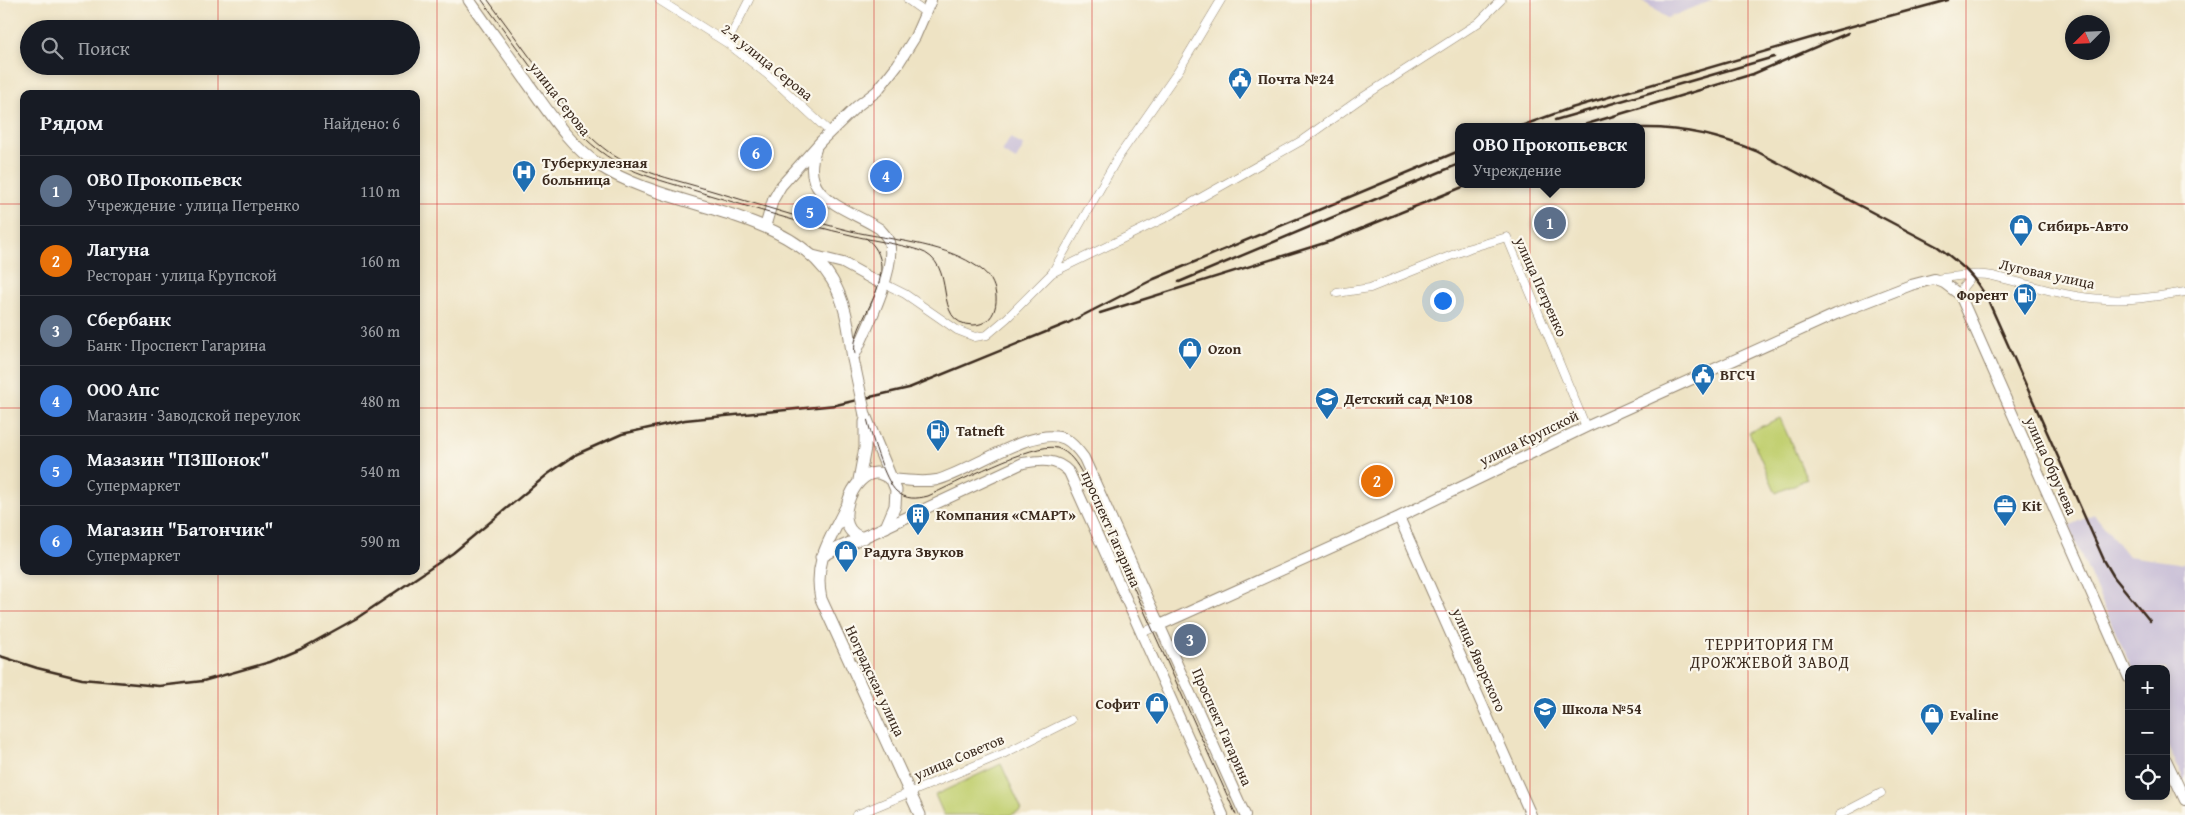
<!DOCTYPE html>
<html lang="ru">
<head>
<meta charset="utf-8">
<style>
	:root { --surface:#171b24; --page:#20242c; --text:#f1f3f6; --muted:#9ea1a6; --line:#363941; --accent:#1f6fb2 }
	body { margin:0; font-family:"Gentium Book Plus",serif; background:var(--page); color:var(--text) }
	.controls { position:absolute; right:15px; bottom:15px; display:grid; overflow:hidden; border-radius:10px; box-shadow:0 2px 8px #0003 }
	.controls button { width:45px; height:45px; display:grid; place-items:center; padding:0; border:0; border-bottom:1px solid var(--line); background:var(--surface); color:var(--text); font:25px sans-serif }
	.compass { position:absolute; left:2065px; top:15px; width:45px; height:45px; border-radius:50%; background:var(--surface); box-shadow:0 2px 8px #0003; rotate:246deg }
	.you { position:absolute; left:1442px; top:300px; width:18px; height:18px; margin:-12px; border:4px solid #fff; border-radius:50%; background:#1a73e8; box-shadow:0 0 0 8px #1a73e833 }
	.badge { display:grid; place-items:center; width:32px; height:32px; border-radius:50%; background:var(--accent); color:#fff; font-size:16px; font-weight:700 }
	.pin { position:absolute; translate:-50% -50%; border:2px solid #fff; box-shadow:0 1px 5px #0006 }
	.popup { position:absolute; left:1455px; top:123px; width:190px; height:65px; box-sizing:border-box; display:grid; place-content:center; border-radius:10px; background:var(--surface); filter:drop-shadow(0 1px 4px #0005); font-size:16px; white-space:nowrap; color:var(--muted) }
	.popup b { font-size:19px; color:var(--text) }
	.popup::after { content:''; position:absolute; left:50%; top:100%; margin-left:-10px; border:10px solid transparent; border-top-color:var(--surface) }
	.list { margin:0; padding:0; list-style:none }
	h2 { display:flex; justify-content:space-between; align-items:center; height:65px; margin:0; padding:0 20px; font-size:21px }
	h2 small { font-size:16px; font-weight:400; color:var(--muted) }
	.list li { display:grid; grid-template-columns:32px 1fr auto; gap:15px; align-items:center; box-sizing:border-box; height:70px; padding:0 20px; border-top:1px solid var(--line) }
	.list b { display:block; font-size:19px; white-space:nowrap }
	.list p { margin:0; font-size:16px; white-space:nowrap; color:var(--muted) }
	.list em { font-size:16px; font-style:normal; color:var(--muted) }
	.icon { flex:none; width:28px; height:28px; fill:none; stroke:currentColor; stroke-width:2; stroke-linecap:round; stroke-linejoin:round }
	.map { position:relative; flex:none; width:2185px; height:815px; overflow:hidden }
	.search { position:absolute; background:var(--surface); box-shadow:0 2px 8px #0003; left:20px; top:20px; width:400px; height:55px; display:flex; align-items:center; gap:12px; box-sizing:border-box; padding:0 18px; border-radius:28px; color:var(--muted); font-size:19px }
	.panel { position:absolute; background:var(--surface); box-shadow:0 2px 8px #0003; left:20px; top:90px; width:400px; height:485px; border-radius:10px }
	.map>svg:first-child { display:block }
	.industrial { fill:#c9bfd7 }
	.green { fill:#c2d072; stroke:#7e7d48 }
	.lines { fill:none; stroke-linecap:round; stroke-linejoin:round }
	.street-casing { stroke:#948671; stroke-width:9 }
	.secondary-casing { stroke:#948671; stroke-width:12 }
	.primary-casing { stroke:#948671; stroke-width:13 }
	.street { stroke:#fff; stroke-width:8 }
	.secondary { stroke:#fff; stroke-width:10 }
	.primary { stroke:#fff; stroke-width:11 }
	.tram { stroke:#3b2a1e; stroke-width:1 }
	.rail { stroke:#3b2a1e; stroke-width:2.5 }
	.primary-bridge-casing { stroke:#948671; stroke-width:13; stroke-linecap:butt }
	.primary-bridge { stroke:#fff; stroke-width:11 }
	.grid { fill:none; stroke:#d62828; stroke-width:1; stroke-opacity:0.55 }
	.labels { text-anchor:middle; stroke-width:4.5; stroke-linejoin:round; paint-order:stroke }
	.street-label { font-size:15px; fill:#3b2a1e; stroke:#fbf7ec }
	.poi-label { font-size:15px; font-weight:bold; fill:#3b2a1e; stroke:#fbf7ec; text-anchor:start }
	.neighbourhood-label { font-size:16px; letter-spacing:1px; fill:#3b2a1e; stroke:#fbf7ec }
</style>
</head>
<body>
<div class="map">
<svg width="2185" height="815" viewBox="0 0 2185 815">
	<rect width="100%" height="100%" fill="#fbf7ec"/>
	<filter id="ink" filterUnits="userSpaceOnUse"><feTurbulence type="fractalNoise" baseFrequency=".02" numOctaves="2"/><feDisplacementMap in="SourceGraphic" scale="10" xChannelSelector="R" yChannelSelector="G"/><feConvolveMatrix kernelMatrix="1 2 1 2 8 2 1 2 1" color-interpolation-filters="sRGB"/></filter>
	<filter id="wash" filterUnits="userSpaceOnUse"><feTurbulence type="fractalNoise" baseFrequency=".0096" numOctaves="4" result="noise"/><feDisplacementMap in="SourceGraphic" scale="20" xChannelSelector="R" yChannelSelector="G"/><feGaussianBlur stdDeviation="1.12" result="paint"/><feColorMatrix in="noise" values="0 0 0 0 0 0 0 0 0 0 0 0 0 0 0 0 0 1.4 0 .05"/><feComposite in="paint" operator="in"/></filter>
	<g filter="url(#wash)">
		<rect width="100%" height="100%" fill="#eee3c4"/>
		<path class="industrial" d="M1641,0H1713L1667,18Z
			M1010,138L1024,146L1016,160L1002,152Z
			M2094,514L2128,556L2185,564V782L2166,742V669H2132L2068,526Z"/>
		<path class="green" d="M1780,418L1807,479L1776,493L1749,432Z
			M1001,764L1022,810L1011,815H944L935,795Z"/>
	</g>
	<g filter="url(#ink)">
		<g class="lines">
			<g class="street-casing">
				<path id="street" d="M659,0L727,43L768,75L830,132
					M908,0L926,13
					M727,43L749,0
					M1052,273L1117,159L1179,70L1221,0
					M1936,279C1954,277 1975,272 1993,276C2029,284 2067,298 2105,299C2131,301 2159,296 2185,292
					M885,284L905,294L957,330L975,337L987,335L1007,318L1052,273L1165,218L1301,141L1363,97L1478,23L1501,0
					M1337,293L1370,288L1470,248L1507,237L1586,427
					M1960,295L1963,287L1973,275
					M1141,633L1160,625
					M856,815L1005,753L1071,720
					M1839,815L1881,793"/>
			</g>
			<g class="secondary-casing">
				<path id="secondary" d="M816,149C797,199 848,208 880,229C883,233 887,236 889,242C897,270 865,332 853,359
					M765,227L773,200L781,186L821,141L856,107L877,91L898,64L915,37L931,0
					M811,255L843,263L874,280L885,284
					M891,479C906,480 922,483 937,480C969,472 1035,424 1065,439C1073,443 1079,451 1084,458L1245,815
					M1399,517L1531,815
					M886,527L1023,463C1040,460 1057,458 1069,472L1223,815
					M1160,625L1399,517L1586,427L1836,314L1911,285L1934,279L1944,283L1960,295L2129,678
					M2166,760L2185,800"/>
			</g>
			<g class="primary-casing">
				<path id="primary" d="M469,0C489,29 510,57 530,86C550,114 570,146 599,165C666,210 789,208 832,280C847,304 849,332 853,359
					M859,480L865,448V422
					M846,507C830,540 813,562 821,599L920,815
					M864,538C828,531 853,471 877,473C881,473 887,477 891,479
					M821,557L834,550L886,527L895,506L896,490L865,415"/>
			</g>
			<use href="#street" class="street"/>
			<use href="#secondary" class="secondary"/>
			<use href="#primary" class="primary"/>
			<path class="tram" d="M482,0L577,130C617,173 652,177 706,194C754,208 802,224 851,235C873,241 896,243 918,250C961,263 929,324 973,325C997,325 1001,297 991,280C987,273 980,268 973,264C940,243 890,240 851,231C802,219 754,203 706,189C680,181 651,175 627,163C609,154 595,142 581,127L488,0
				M866,238C875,245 881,255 881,267C882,293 860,317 855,342C851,367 878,474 896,491C906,500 916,499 928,496C953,485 1034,441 1057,448C1070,452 1077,464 1083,475L1236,815"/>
			<path class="rail" d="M1555,120L1774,57
				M1518,127L1568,109L1838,30L1948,0
				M1577,127L1753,74L1848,33
				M1641,128C1681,127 1720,136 1756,151L1938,247C1962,265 1973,274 1988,300L2104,560L2114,577L2150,621
				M1179,282L1459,164
				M1100,313L1331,241L1470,184
				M0,656L37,668L82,679L159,686L203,681L270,662L301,649L357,618L453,553L548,474L577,454L622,434L685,420L836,405L909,388L1068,323L1154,279L1459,151"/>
			<g class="primary-bridge-casing">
				<path id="primary-bridge" d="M853,359L865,415"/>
			</g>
			<use href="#primary-bridge" class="primary-bridge"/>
		</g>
	</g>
	<path class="grid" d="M218,0V29M437,0V815M656,0V815M874,0V815M1092,0V815M1311,0V815M1530,0V815M1748,0V815M1966,0V815M218,66V94M0,204H24M416,204H2185M0,408H24M416,408H2185M218,571V815M0,611H2185"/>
	<defs>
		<g id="civic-pin" transform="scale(1.25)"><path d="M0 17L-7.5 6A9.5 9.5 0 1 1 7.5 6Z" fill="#1f6fb2" stroke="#fbf7ec"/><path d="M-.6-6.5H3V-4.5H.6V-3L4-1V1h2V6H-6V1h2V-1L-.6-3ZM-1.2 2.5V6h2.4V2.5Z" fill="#fff"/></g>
		<g id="hospital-pin" transform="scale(1.25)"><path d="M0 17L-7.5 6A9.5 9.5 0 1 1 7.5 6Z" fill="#1f6fb2" stroke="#fbf7ec"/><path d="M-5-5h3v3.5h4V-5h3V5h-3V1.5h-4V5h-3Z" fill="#fff"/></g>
		<g id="shop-pin" transform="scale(1.25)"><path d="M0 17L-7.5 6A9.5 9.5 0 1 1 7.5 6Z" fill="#1f6fb2" stroke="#fbf7ec"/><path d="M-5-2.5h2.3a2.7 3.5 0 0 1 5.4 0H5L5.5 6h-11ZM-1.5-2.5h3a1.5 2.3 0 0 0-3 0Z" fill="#fff"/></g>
		<g id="fuel-pin" transform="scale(1.25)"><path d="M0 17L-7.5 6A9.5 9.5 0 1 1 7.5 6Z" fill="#1f6fb2" stroke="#fbf7ec"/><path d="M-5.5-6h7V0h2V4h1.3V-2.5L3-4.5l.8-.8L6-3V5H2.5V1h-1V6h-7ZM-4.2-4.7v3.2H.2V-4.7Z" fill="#fff"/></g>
		<g id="school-pin" transform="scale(1.25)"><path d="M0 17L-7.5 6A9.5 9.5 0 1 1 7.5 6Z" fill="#1f6fb2" stroke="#fbf7ec"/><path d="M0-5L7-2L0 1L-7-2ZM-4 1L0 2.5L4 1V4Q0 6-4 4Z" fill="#fff"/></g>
		<g id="office-pin" transform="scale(1.25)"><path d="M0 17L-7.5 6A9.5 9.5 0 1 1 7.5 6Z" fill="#1f6fb2" stroke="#fbf7ec"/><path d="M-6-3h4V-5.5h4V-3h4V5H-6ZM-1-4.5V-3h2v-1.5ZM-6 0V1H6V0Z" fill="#fff"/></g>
		<g id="building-pin" transform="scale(1.25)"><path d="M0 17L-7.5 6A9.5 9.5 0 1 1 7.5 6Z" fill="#1f6fb2" stroke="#fbf7ec"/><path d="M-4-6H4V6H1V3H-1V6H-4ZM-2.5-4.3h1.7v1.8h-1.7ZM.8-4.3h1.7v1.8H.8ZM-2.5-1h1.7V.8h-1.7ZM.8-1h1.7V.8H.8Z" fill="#fff"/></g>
	</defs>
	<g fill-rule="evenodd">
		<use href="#civic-pin" x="1240" y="79"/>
		<use href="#hospital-pin" x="524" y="172"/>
		<use href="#shop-pin" x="2021" y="226"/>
		<use href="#fuel-pin" x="2025" y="295"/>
		<use href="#shop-pin" x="1190" y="349"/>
		<use href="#civic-pin" x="1703" y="375"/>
		<use href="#school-pin" x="1327" y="399"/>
		<use href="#fuel-pin" x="938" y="431"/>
		<use href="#office-pin" x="2005" y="506"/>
		<use href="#building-pin" x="918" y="515"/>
		<use href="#shop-pin" x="846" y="552"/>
		<use href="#shop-pin" x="1157" y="704"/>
		<use href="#school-pin" x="1545" y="709"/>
		<use href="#shop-pin" x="1932" y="715"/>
	</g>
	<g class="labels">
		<g class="street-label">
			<text transform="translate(767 62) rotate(39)" y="5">2-я улица Серова</text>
			<text transform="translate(560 99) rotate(52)" y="5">улица Серова</text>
			<text transform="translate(2047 274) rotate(12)" y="5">Луговая улица</text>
			<text transform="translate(1541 287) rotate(66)" y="5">улица Петренко</text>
			<text transform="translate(1529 438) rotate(-26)" y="5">улица Крупской</text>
			<text transform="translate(2051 466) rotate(66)" y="5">улица Обручева</text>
			<text transform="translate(1111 529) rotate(66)" y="5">проспект Гагарина</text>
			<text transform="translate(1479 660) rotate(66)" y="5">улица Яворского</text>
			<text transform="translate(875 681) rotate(65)" y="5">Ноградская улица</text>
			<text transform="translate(1222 727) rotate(66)" y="5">Проспект Гагарина</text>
			<text transform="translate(959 757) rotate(-23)" y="5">улица Советов</text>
		</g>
		<g class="poi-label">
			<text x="1258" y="84">Почта №24</text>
			<text x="542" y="168">Туберкулезная<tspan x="542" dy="17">больница</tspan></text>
			<text x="2038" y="231">Сибирь-Авто</text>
			<text x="2008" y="300" text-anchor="end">Форент</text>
			<text x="1208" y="354">Ozon</text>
			<text x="1720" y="380">ВГСЧ</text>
			<text x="1344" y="404">Детский сад №108</text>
			<text x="956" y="436">Tatneft</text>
			<text x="2022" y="511">Kit</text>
			<text x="936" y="520">Компания «СМАРТ»</text>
			<text x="864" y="557">Радуга Звуков</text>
			<text x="1140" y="709" text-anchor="end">Софит</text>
			<text x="1562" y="714">Школа №54</text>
			<text x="1950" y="720">Evaline</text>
		</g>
		<g class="neighbourhood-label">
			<text x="1770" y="650">ТЕРРИТОРИЯ ГМ<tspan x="1770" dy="18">ДРОЖЖЕВОЙ ЗАВОД</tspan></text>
		</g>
	</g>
</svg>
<div class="controls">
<button>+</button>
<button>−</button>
<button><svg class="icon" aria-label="locate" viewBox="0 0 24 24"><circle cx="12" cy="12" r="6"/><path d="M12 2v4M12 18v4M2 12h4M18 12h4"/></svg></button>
</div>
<svg class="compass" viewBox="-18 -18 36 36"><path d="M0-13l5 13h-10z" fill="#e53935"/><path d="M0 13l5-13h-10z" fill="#9ea1a6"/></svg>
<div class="you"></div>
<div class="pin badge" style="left:1550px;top:223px;background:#5c6f8a">1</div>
<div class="popup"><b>ОВО Прокопьевск</b>Учреждение</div>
<div class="pin badge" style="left:1377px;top:481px;background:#e8710a">2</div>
<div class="pin badge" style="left:1190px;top:640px;background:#5c6f8a">3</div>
<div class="pin badge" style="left:886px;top:176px;background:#3f7fe0">4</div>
<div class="pin badge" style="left:810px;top:212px;background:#3f7fe0">5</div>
<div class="pin badge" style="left:756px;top:153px;background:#3f7fe0">6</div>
<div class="search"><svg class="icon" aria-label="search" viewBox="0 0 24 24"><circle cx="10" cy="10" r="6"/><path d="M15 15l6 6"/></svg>Поиск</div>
<section class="panel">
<h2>Рядом<small>Найдено: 6</small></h2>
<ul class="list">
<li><span class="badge" style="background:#5c6f8a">1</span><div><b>ОВО Прокопьевск</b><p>Учреждение · улица Петренко</p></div><em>110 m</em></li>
<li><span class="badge" style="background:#e8710a">2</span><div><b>Лагуна</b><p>Ресторан · улица Крупской</p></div><em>160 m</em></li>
<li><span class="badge" style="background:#5c6f8a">3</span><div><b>Сбербанк</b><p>Банк · Проспект Гагарина</p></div><em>360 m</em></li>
<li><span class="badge" style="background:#3f7fe0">4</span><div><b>ООО Апс</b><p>Магазин · Заводской переулок</p></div><em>480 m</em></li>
<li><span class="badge" style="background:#3f7fe0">5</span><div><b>Мазазин &quot;ПЗШонок&quot;</b><p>Супермаркет</p></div><em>540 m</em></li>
<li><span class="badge" style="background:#3f7fe0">6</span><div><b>Магазин &quot;Батончик&quot;</b><p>Супермаркет</p></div><em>590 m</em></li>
</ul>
</section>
</div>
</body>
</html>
